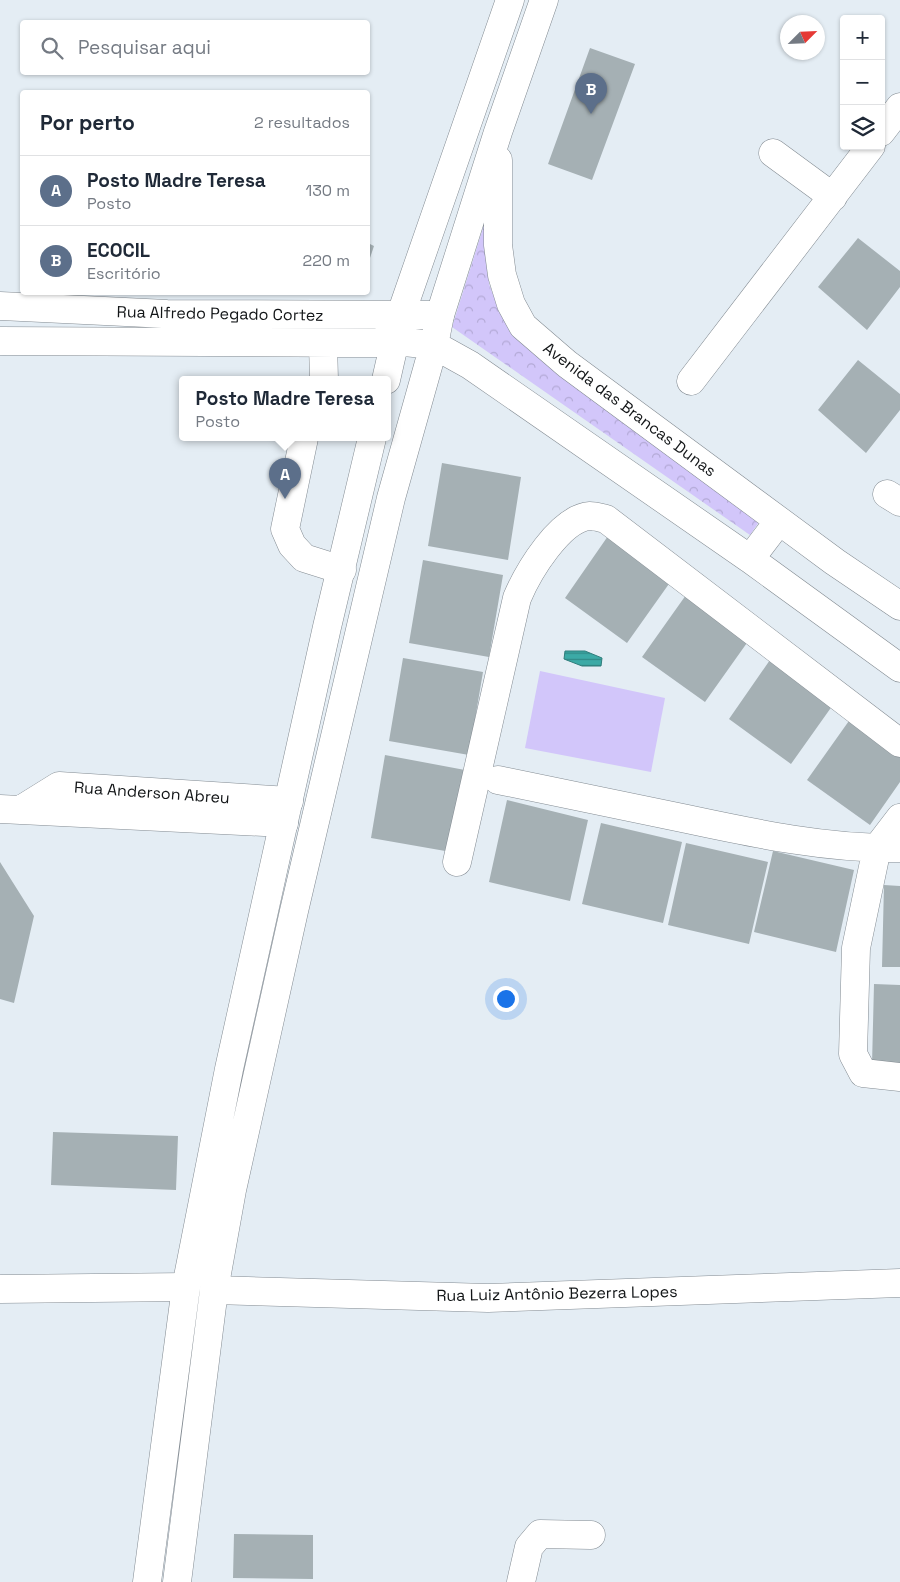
<!DOCTYPE html>
<html lang="pt">
<head>
<meta charset="utf-8">
<style>
	:root { --surface:#fff; --page:#f6f6f7; --text:#1f2937; --muted:#747a83; --line:#e0e1e3; --accent:#595e2c }
	body { margin:0; font-family:"Space Grotesk",sans-serif; background:var(--page); color:var(--text) }
	.controls { position:absolute; right:15px; top:15px; display:grid; overflow:hidden; border-radius:5px; box-shadow:0 1px 4px #0004 }
	.controls button { width:45px; height:45px; display:grid; place-items:center; padding:0; border:0; border-bottom:1px solid var(--line); background:var(--surface); color:var(--text); font:25px sans-serif }
	.compass { position:absolute; left:780px; top:15px; width:45px; height:45px; border-radius:50%; background:var(--surface); box-shadow:0 1px 4px #0004; rotate:66deg }
	.you { position:absolute; left:505px; top:998px; width:18px; height:18px; margin:-12px; border:4px solid #fff; border-radius:50%; background:#1a73e8; box-shadow:0 0 0 8px #1a73e833 }
	.badge { display:grid; place-items:center; width:32px; height:32px; border-radius:50%; background:var(--accent); color:#fff; font-size:16px; font-weight:700 }
	.pin { position:absolute; translate:-50% -41px; filter:drop-shadow(0 1px 2px #0008) }
	.pin::after { content:''; position:absolute; top:26px; width:18px; height:15px; background:inherit; clip-path:polygon(0 0,100% 0,50% 100%) }
	.popup { position:absolute; left:179px; top:376px; width:212px; height:65px; box-sizing:border-box; display:grid; place-content:center; border-radius:5px; background:var(--surface); filter:drop-shadow(0 1px 4px #0005); font-size:16px; white-space:nowrap; color:var(--muted) }
	.popup b { font-size:19px; color:var(--text) }
	.popup::after { content:''; position:absolute; left:50%; top:100%; margin-left:-10px; border:10px solid transparent; border-top-color:var(--surface) }
	.list { margin:0; padding:0; list-style:none }
	h2 { display:flex; justify-content:space-between; align-items:center; height:65px; margin:0; padding:0 20px; font-size:21px }
	h2 small { font-size:16px; font-weight:400; color:var(--muted) }
	.list li { display:grid; grid-template-columns:32px 1fr auto; gap:15px; align-items:center; box-sizing:border-box; height:70px; padding:0 20px; border-top:1px solid var(--line) }
	.list b { display:block; font-size:19px; white-space:nowrap }
	.list p { margin:0; font-size:16px; white-space:nowrap; color:var(--muted) }
	.list em { font-size:16px; font-style:normal; color:var(--muted) }
	.icon { flex:none; width:28px; height:28px; fill:none; stroke:currentColor; stroke-width:2; stroke-linecap:round; stroke-linejoin:round }
	.map { position:relative; flex:none; width:900px; height:1582px; overflow:hidden }
	.search { position:absolute; background:var(--surface); box-shadow:0 1px 4px #0004; left:20px; top:20px; width:350px; height:55px; display:flex; align-items:center; gap:12px; box-sizing:border-box; padding:0 18px; border-radius:5px; color:var(--muted); font-size:19px }
	.panel { position:absolute; background:var(--surface); box-shadow:0 1px 4px #0004; left:20px; top:90px; width:350px; height:205px; border-radius:5px }
	.map>svg:first-child { display:block }
	.forest { fill:url(#forest-crowns) }
	.pitch { fill:#d2c6fa }
	.water { fill:url(#water-rules); stroke:#2f7d7b }
	.building { fill:#a5b0b4 }
	.lines { fill:none; stroke-linecap:round; stroke-linejoin:round }
	.minor-casing { stroke:#838b92; stroke-width:29 }
	.major-casing { stroke:#838b92; stroke-width:29 }
	.minor { stroke:#fff; stroke-width:28 }
	.major { stroke:#fff; stroke-width:28 }
	.labels { text-anchor:middle; stroke-width:4; stroke-linejoin:round; paint-order:stroke }
	.street-label { font-size:16px; fill:#121517; stroke:#fff }
</style>
</head>
<body>
<div class="map">
<svg width="900" height="1582" viewBox="0 0 900 1582">
	<defs>
		<pattern id="forest-crowns" width="20" height="18" patternUnits="userSpaceOnUse" patternTransform="scale(1.25)"><rect width="20" height="18" fill="#d2c6fa"/><path d="M2 6a3 3 0 1 1 6 0M12 15a3 3 0 1 1 6 0" fill="none" stroke="#b3a9d6"/></pattern>
		<pattern id="water-rules" width="6" height="5" patternUnits="userSpaceOnUse" patternTransform="scale(1.25)"><rect width="6" height="5" fill="#3caaa6"/><path d="M0 2.5h6" fill="none" stroke="#318986"/></pattern>
	</defs>
	<rect width="100%" height="100%" fill="#e4edf4"/>
	<path class="forest" d="M488,212L489,284L500,312L761,519L750,535L452,327Z"/>
	<path class="pitch" d="M540,671L665,698L651,772L525,748Z"/>
	<path class="water" d="M565,651H585L602,658L601,666H582L564,659Z"/>
	<path class="building" d="M590,48L635,64L592,180L548,164Z
		M858,238L900,271V287L867,330L818,287Z
		M368,243L374,246L368,264Z
		M858,360L900,394V410L866,453L818,410Z
		M442,463L521,477L508,560L428,546Z
		M608,536L671,581L627,643L565,598Z
		M423,560L503,575L489,657L409,643Z
		M686,595L749,640L705,702L642,657Z
		M772,657L835,702L791,764L729,719Z
		M403,658L483,672L469,755L389,741Z
		M851,718L900,753V782L870,825L807,780Z
		M385,755L465,770L451,852L371,838Z
		M507,800L588,820L570,901L489,882Z
		M601,823L682,842L663,923L582,904Z
		M686,843L768,862L749,944L668,925Z
		M773,851L854,870L836,952L754,932Z
		M0,862L34,916L14,1003L0,999Z
		M884,885L900,886V967H882Z
		M874,984L900,985V1067L872,1065Z
		M53,1132L178,1136L176,1190L51,1185Z
		M234,1534L313,1535V1579L233,1578Z"/>
	<g class="lines">
		<g class="minor-casing">
			<path id="minor" d="M881,132L900,107
				M773,153L833,197
				M0,306L167,314L440,315
				M0,341L376,343L394,341
				M323,343L324,380
				M691,381L871,146
				M304,438L285,529L292,545L304,558L342,570
				M887,494L900,502
				M498,780C561,793 624,806 687,819C757,834 828,849 900,848
				M0,809L284,823
				M22,809L59,786L289,801
				M900,818L877,848L856,948L853,1054L863,1073L900,1077
				M457,862L517,598C528,572 560,518 590,516C595,516 601,518 606,519L900,743
				M0,1289L186,1287
				M214,1290L488,1298L900,1283
				M521,1582L529,1547L540,1534L591,1535"/>
		</g>
		<g class="major-casing">
			<path id="major" d="M498,160V245L502,275L511,304L523,326L567,364L835,562L900,606
				M394,341L434,345L470,365L750,559L900,668
				M386,380L401,314L510,0
				M750,559L779,521
				M147,1582L186,1287L229,1069L327,627L372,438
				M177,1582L214,1290L232,1190L294,911L391,498L434,345L440,315L498,132L544,0"/>
		</g>
		<use href="#minor" class="minor"/>
		<use href="#major" class="major"/>
	</g>
	<g class="labels">
		<g class="street-label">
			<text transform="translate(220 313) rotate(1)" y="6">Rua Alfredo Pegado Cortez</text>
			<text transform="translate(630 409) rotate(37)" y="6">Avenida das Brancas Dunas</text>
			<text transform="translate(152 792) rotate(4)" y="6">Rua Anderson Abreu</text>
			<text transform="translate(557 1293) rotate(-1)" y="6">Rua Luiz Antônio Bezerra Lopes</text>
		</g>
	</g>
</svg>
<div class="controls">
<button>+</button>
<button>−</button>
<button><svg class="icon" aria-label="layers" viewBox="0 0 24 24"><path d="M12 4l9 5-9 5-9-5zM3 14l9 5 9-5"/></svg></button>
</div>
<svg class="compass" viewBox="-18 -18 36 36"><path d="M0-13l5 13h-10z" fill="#e53935"/><path d="M0 13l5-13h-10z" fill="#747a83"/></svg>
<div class="you"></div>
<div class="pin badge" style="left:285px;top:499px;background:#5c6f8a">A</div>
<div class="popup"><b>Posto Madre Teresa</b>Posto</div>
<div class="pin badge" style="left:591px;top:114px;background:#5c6f8a">B</div>
<div class="search"><svg class="icon" aria-label="search" viewBox="0 0 24 24"><circle cx="10" cy="10" r="6"/><path d="M15 15l6 6"/></svg>Pesquisar aqui</div>
<section class="panel">
<h2>Por perto<small>2 resultados</small></h2>
<ul class="list">
<li><span class="badge" style="background:#5c6f8a">A</span><div><b>Posto Madre Teresa</b><p>Posto</p></div><em>130 m</em></li>
<li><span class="badge" style="background:#5c6f8a">B</span><div><b>ECOCIL</b><p>Escritório</p></div><em>220 m</em></li>
</ul>
</section>
</div>
</body>
</html>
